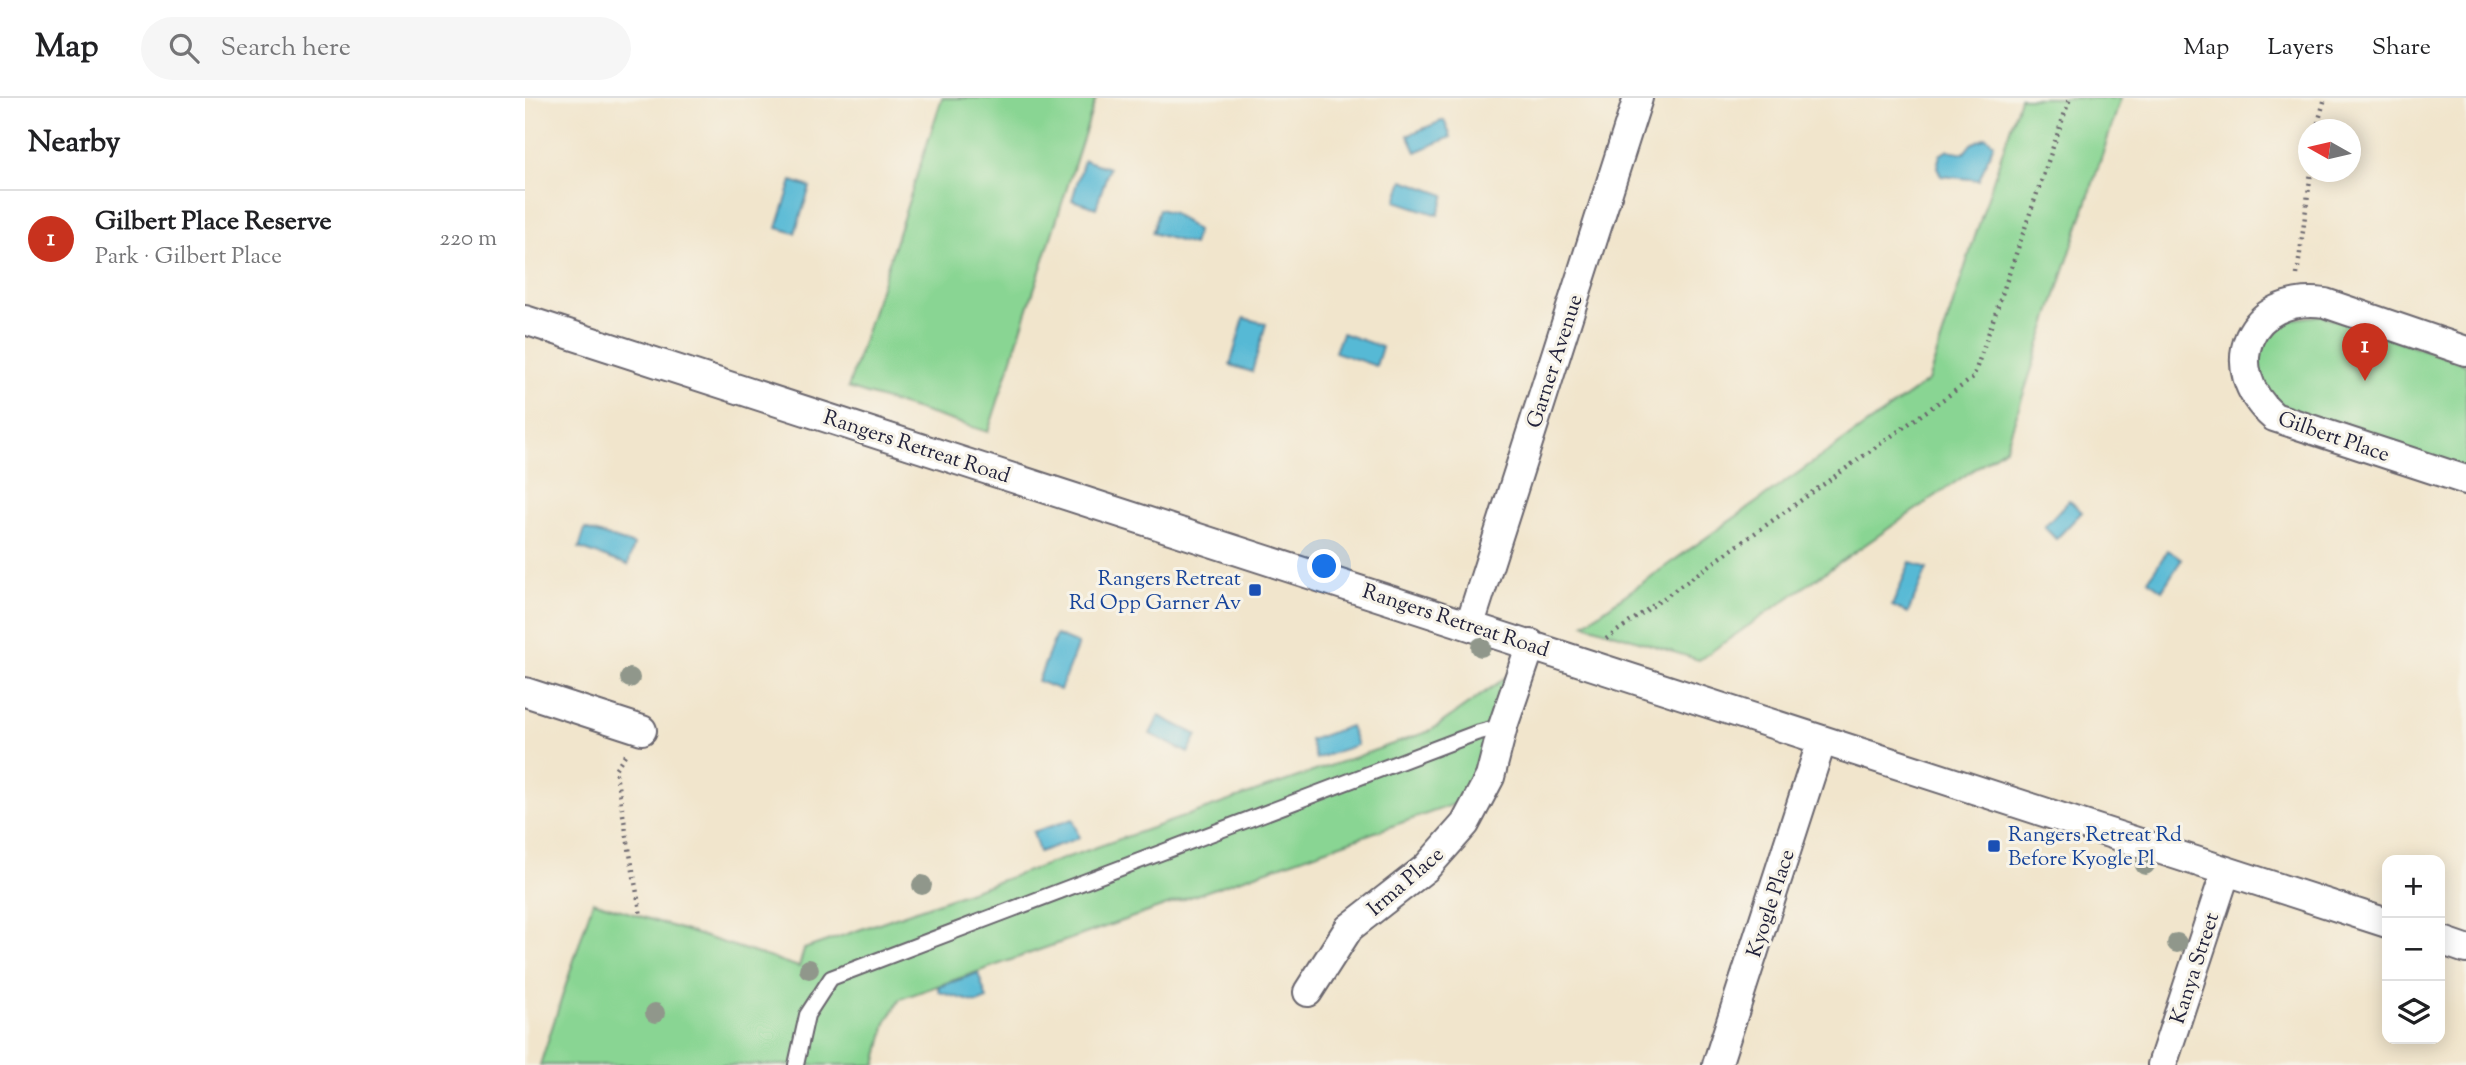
<!DOCTYPE html>
<html lang="en">
<head>
<meta charset="utf-8">
<style>
	:root { --surface:#fff; --page:#f6f6f6; --text:#202124; --muted:#757577; --line:#e0e0e0; --accent:#c8321e }
	body { margin:0; font-family:"Sorts Mill Goudy",serif; background:var(--page); color:var(--text) }
	.controls { position:absolute; right:21px; bottom:21px; display:grid; overflow:hidden; border-radius:14px; box-shadow:0 4px 18px #0003 }
	.controls button { width:63px; height:63px; display:grid; place-items:center; padding:0; border:0; border-bottom:2px solid var(--line); background:var(--surface); color:var(--text); font:35px sans-serif }
	.compass { position:absolute; left:1773px; top:21px; width:63px; height:63px; border-radius:50%; background:var(--surface); box-shadow:0 4px 18px #0003; rotate:278deg }
	.you { position:absolute; left:800px; top:469px; width:24px; height:24px; margin:-18px; border:5px solid #fff; border-radius:50%; background:#1a73e8; box-shadow:0 0 0 10px #1a73e833 }
	.badge { display:grid; place-items:center; width:46px; height:46px; border-radius:50%; background:var(--accent); color:#fff; font-size:23px; font-weight:700 }
	.pin { position:absolute; translate:-50% -58px; filter:drop-shadow(0 2px 4px #0008) }
	.pin::after { content:''; position:absolute; top:37px; width:24px; height:21px; background:inherit; clip-path:polygon(0 0,100% 0,50% 100%) }
	.list { margin:0; padding:0; list-style:none }
	h2 { display:flex; justify-content:space-between; align-items:center; height:91px; margin:0; padding:0 28px; font-size:30px }
	h2 small { font-size:23px; font-weight:400; color:var(--muted) }
	.list li { display:grid; grid-template-columns:46px 1fr auto; gap:21px; align-items:center; box-sizing:border-box; height:98px; padding:0 28px; border-top:2px solid var(--line) }
	.list b { display:block; font-size:26px; white-space:nowrap }
	.list p { margin:0; font-size:23px; white-space:nowrap; color:var(--muted) }
	.list em { font-size:23px; font-style:normal; color:var(--muted) }
	.icon { flex:none; width:38px; height:38px; fill:none; stroke:currentColor; stroke-width:2; stroke-linecap:round; stroke-linejoin:round }
	.map { position:relative; flex:none; width:1941px; height:967px; overflow:hidden }
	header { display:flex; align-items:center; gap:42px; box-sizing:border-box; height:98px; padding:0 35px; background:var(--surface); border-bottom:2px solid var(--line) }
	header strong { font-size:33px }
	nav { display:flex; gap:38px; margin-inline-start:auto; font-size:24px }
	.search { width:490px; height:63px; background:var(--page); display:flex; align-items:center; gap:18px; box-sizing:border-box; padding:0 24px; border-radius:38px; color:var(--muted); font-size:26px }
	main { display:flex }
	aside { flex:1; background:var(--surface) }
	.map>svg:first-child { display:block }
	.green { fill:#89d593; stroke:#567c67; stroke-width:2 }
	.water { fill:#57b9d5; stroke:#3c6e88; stroke-width:2 }
	.lines { fill:none; stroke-linecap:round; stroke-linejoin:round }
	.service-casing { stroke:#6a666e; stroke-width:18 }
	.minor-casing { stroke:#6a666e; stroke-width:32 }
	.path { stroke:#6a666e; stroke-width:4.5; stroke-dasharray:2 5; stroke-linecap:butt }
	.service { stroke:#fff; stroke-width:14 }
	.minor { stroke:#fff; stroke-width:28 }
	.tree { fill:#90978b }
	.transit-dot { fill:#1a4fb4; stroke:#f7f3e8; stroke-width:2.5 }
	.labels { text-anchor:middle; stroke-width:6; stroke-linejoin:round; paint-order:stroke }
	.street-label { font-size:21px; fill:#22223b; stroke:#f7f3e8 }
	.transit-label { font-size:21px; fill:#164399; stroke:#f7f3e8; text-anchor:end }
</style>
</head>
<body>
<header>
<strong>Map</strong>
<div class="search"><svg class="icon" aria-label="search" viewBox="0 0 24 24"><circle cx="10" cy="10" r="6"/><path d="M15 15l6 6"/></svg>Search here</div>
<nav><a>Map</a><a>Layers</a><a>Share</a></nav>
</header>
<main>
<aside>
<h2>Nearby<small></small></h2>
<ul class="list">
<li><span class="badge">1</span><div><b>Gilbert Place Reserve</b><p>Park · Gilbert Place</p></div><em>220 m</em></li>
</ul>
</aside>
<div class="map">
<svg width="1941" height="967" viewBox="0 0 1941 967">
	<rect width="100%" height="100%" fill="#f7f3e8"/>
	<filter id="ink" filterUnits="userSpaceOnUse"><feTurbulence type="fractalNoise" baseFrequency=".0143" numOctaves="2"/><feDisplacementMap in="SourceGraphic" scale="14" xChannelSelector="R" yChannelSelector="G"/><feConvolveMatrix kernelMatrix="1 2 1 2 8 2 1 2 1" color-interpolation-filters="sRGB"/></filter>
	<filter id="wash" filterUnits="userSpaceOnUse"><feTurbulence type="fractalNoise" baseFrequency=".00686" numOctaves="4" result="noise"/><feDisplacementMap in="SourceGraphic" scale="28" xChannelSelector="R" yChannelSelector="G"/><feGaussianBlur stdDeviation="1.57" result="paint"/><feColorMatrix in="noise" values="0 0 0 0 0 0 0 0 0 0 0 0 0 0 0 0 0 1.4 0 .05"/><feComposite in="paint" operator="in"/></filter>
	<g filter="url(#wash)">
		<rect width="100%" height="100%" fill="#f1e5cc"/>
		<path class="green" d="M417,0H571L463,334L323,290Z
			M1495,0H1596L1481,349L1174,562L1059,526L1403,283Z
			M1797,217L1941,266V371L1773,317L1744,298L1732,267L1743,237L1769,221Z
			M993,571L947,700L375,901L361,925L351,967H15L68,803L274,869L279,851L905,633Z"/>
		<path class="water" d="M919,22L926,39L891,54L883,37Z
			M1461,39L1469,45L1454,82L1416,78L1412,69L1415,57L1423,52L1439,55L1446,46Z
			M559,62L584,70L571,110L547,102Z
			M878,82L920,97L913,117L871,103Z
			M267,83L285,89L270,135L252,130Z
			M634,111L648,115L672,133L668,147L627,135Z
			M719,220L741,226L727,274L705,267Z
			M817,235L857,249L851,268L810,254Z
			M1544,402L1557,414L1531,441L1519,429Z
			M60,431L109,447L103,467L54,450Z
			M1643,452L1657,461L1637,492L1623,482Z
			M1385,464L1402,471L1383,515L1367,508Z
			M531,537L553,546L535,592L513,583Z
			M634,618L672,637L663,655L625,636Z
			M825,628L832,647L791,661L785,642Z
			M548,721L554,740L514,754L508,734Z
			M453,875L462,901L452,905L414,894L413,889Z"/>
	</g>
	<g filter="url(#ink)">
		<g class="lines">
			<g class="service-casing">
				<path id="service" d="M271,967L282,917L306,880L951,635L978,628"/>
			</g>
			<g class="minor-casing">
				<path id="minor" d="M0,222L1862,825
					M1941,253L1800,205C1724,195 1692,269 1749,319L1941,382
					M945,526L1113,0
					M0,594L117,632
					M1915,842L1941,851
					M783,894L824,830L901,770L940,726L965,679L978,628L1006,546
					M1192,967L1297,642
					M1637,967L1701,773"/>
			</g>
			<path class="path" d="M1791,32L1800,0
				M1772,177L1786,74
				M1081,541L1448,280L1545,0
				M100,657L90,671L116,818"/>
			<use href="#service" class="service"/>
			<use href="#minor" class="minor"/>
		</g>
		<g class="tree">
			<circle cx="956" cy="549" r="10"/>
			<circle cx="105" cy="580" r="10"/>
			<circle cx="1620" cy="767" r="10"/>
			<circle cx="397" cy="787" r="10"/>
			<circle cx="1652" cy="845" r="10"/>
			<circle cx="284" cy="871" r="10"/>
			<circle cx="130" cy="915" r="10"/>
		</g>
	</g>
	<g class="transit-dot">
		<rect x="723" y="485" width="14" height="14" rx="3.5"/>
		<rect x="1462" y="741" width="14" height="14" rx="3.5"/>
	</g>
	<g class="labels">
		<g class="street-label">
			<text transform="translate(1029 263) rotate(-72)" y="7">Garner Avenue</text>
			<text transform="translate(1809 338) rotate(19)" y="7">Gilbert Place</text>
			<text transform="translate(392 348) rotate(18)" y="7">Rangers Retreat Road</text>
			<text transform="translate(931 522) rotate(18)" y="7">Rangers Retreat Road</text>
			<text transform="translate(880 783) rotate(-41)" y="7">Irma Place</text>
			<text transform="translate(1245 805) rotate(-72)" y="7">Kyogle Place</text>
			<text transform="translate(1669 870) rotate(-72)" y="7">Kanya Street</text>
		</g>
		<g class="transit-label">
			<text x="716" y="487">Rangers Retreat<tspan x="716" dy="24">Rd Opp Garner Av</tspan></text>
			<text x="1483" y="743" text-anchor="start">Rangers Retreat Rd<tspan x="1483" dy="24">Before Kyogle Pl</tspan></text>
		</g>
	</g>
</svg>
<div class="controls">
<button>+</button>
<button>−</button>
<button><svg class="icon" aria-label="layers" viewBox="0 0 24 24"><path d="M12 4l9 5-9 5-9-5zM3 14l9 5 9-5"/></svg></button>
</div>
<svg class="compass" viewBox="-18 -18 36 36"><path d="M0-13l5 13h-10z" fill="#e53935"/><path d="M0 13l5-13h-10z" fill="#757577"/></svg>
<div class="you"></div>
<div class="pin badge" style="left:1840px;top:283px">1</div>
</div>
</main>
</body>
</html>
